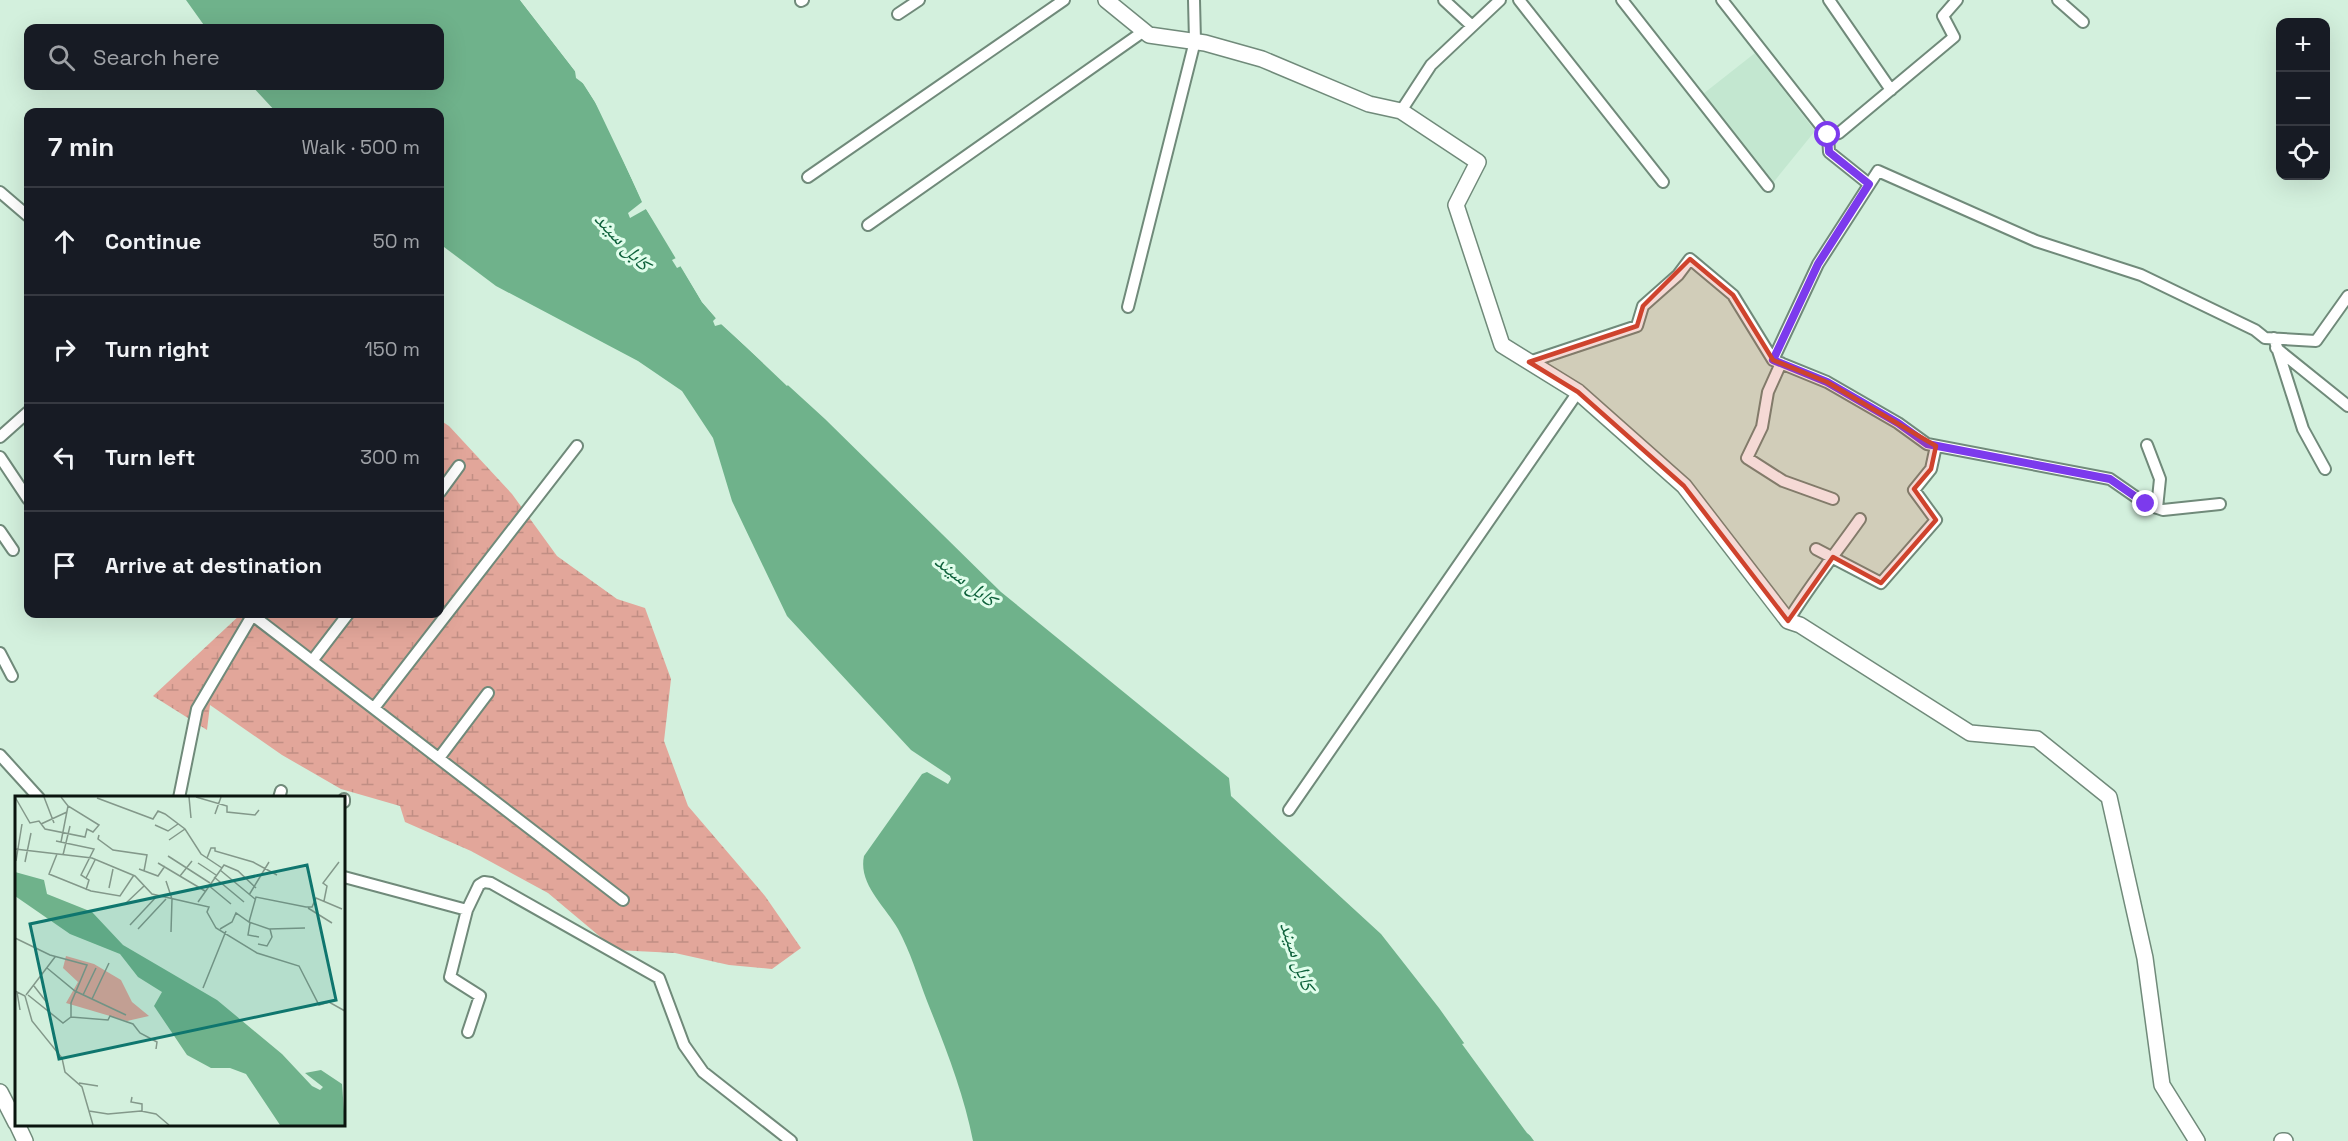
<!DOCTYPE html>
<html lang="en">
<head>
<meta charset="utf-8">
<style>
	:root { --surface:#171b24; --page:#20242c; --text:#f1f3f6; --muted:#9ea1a6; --line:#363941 }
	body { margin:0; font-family:"Space Grotesk","Noto Naskh Arabic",sans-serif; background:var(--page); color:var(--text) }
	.controls { position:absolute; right:18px; top:18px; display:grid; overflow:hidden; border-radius:12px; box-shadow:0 6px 24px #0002 }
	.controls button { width:54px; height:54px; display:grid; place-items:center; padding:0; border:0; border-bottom:2px solid var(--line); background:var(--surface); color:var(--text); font:30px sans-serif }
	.stop { position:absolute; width:18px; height:18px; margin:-14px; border:4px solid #7c3aed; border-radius:50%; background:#fff }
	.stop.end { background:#7c3aed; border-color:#fff; box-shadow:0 2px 6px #0008 }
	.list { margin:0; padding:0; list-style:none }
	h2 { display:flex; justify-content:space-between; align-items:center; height:78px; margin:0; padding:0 24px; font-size:26px }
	h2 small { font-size:20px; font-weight:400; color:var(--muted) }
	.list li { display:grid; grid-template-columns:39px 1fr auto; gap:18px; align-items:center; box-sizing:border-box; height:108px; padding:0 24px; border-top:2px solid var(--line) }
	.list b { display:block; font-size:22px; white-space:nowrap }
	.list em { font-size:20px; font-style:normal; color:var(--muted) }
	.icon { flex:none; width:33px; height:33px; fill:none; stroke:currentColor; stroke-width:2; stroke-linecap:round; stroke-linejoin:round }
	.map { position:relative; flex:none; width:2348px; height:1141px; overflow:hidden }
	.search { position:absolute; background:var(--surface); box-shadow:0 6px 24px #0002; left:24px; top:24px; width:420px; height:66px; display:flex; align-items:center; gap:15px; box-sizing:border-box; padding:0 21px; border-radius:12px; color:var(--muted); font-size:22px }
	.panel { position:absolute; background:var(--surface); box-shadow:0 6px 24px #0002; left:24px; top:108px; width:420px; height:510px; border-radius:12px }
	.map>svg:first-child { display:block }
	.built { fill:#c3e7d0 }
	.wetland { fill:url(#wetland-marsh) }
	.water { fill:#6fb28b }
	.pier { fill:#d3f0dd }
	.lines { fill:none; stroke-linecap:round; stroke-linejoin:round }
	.street-casing { stroke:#708a7a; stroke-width:14 }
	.secondary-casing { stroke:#708a7a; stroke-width:18 }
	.street { stroke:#fff; stroke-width:10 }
	.secondary { stroke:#fff; stroke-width:15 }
	.route { stroke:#7c3aed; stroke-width:8 }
	.marked { fill:#cf432d; fill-opacity:0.2; stroke:#cf432d; stroke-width:4.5; stroke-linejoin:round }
	.labels { text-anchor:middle; stroke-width:6; stroke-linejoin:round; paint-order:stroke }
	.water-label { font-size:20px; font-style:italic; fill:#0e613b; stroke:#e0fdeb }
	.inset-road { fill:none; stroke:#83988a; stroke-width:1.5 }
	.view { fill:#0f766e; fill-opacity:0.15; stroke:#0f766e; stroke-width:3 }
	.inset-edge { fill:none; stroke:#0a140e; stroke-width:3 }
</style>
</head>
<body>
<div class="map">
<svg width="2348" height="1141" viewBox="0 0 2348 1141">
	<defs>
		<pattern id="wetland-marsh" width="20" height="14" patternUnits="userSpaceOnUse" patternTransform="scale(1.5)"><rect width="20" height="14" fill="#e2a69a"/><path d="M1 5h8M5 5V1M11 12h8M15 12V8" fill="none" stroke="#c18e84"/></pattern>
	</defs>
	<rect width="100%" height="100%" fill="#d3f0dd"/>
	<path class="built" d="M1755,53L1815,131L1772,184L1703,94Z"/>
	<path class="wetland" d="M440,420L449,426L512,494L557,556L617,599L645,608L671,679L664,741L688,806L765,896L801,948L772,969L729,965L675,953L616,950L548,893L471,851L405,822L400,806L341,789L282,755L210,705L207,730L153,696L241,614H440Z"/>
	<path class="water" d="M186,0H520L575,71L595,102L646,209L702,302L721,324L825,419L1001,592L1229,778L1231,796L1381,934L1439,1008L1534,1141H973C964,1094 945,1046 927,1001C918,977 910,951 898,929C885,906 858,884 864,856L922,774L927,772L948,784L951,779L950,776L911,750L787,616L732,501L713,438L682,391L638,361L496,286L440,244V112H276L252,86H440V28H206Z"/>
	<path class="pier" d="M520,0L526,2L539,17L598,100L644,201L704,300L724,322L789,384L787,386L722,324L715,326L713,321L716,318L702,302L681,266L677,268L672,260L676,258L669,243L646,209L630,218L628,213L642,202L603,115L584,84L576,78L575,71Z
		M1465,1043L1536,1139L1537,1141L1527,1133L1462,1044Z"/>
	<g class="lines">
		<g class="street-casing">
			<path id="street" d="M1444,0L1472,26
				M1519,0L1663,182
				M1622,0L1768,186
				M1722,0L1828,135L1829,152L1869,184
				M1829,0L1891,90
				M2058,0L2083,22
				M801,1L803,0
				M898,14L919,0
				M1401,111L1431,65L1500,0
				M1828,135L1839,133L1954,37L1943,16L1957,0
				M808,177L1064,0
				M0,192L28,216
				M868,225L1144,31
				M1128,307L1195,41L1194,0
				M2274,338L2303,429L2325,469
				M2276,348L2348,406
				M1773,360L1827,382L1898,423L1927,444L2110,479L2146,504L2163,510L2220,504
				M1529,362L1637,326L1643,306L1678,275L1690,259L1733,295L1773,360L1818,264L1878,171L2036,241L2141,275L2255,330L2265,338L2316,341L2348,296
				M1781,363L1768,392L1762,427L1747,458L1783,481L1833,499
				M0,437L28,412
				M2147,445L2160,479L2157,508
				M0,457L28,499
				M440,492L459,466
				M0,531L13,550
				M1816,549L1881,583L1936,520L1914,490L1931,469L1936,446
				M251,614L623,900
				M1788,621C1810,585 1836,553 1860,519
				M0,653L12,676
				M312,661L348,614
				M374,708L577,446
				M0,755L39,798
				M439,758L488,693
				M179,798L197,709L253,614
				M279,798L281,791
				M344,802V799
				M1289,810L1578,392
				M344,877L467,910L479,885L484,882L491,883L659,978L684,1045L703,1072L791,1141
				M467,910L450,977L480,996L468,1032"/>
		</g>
		<g class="secondary-casing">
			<path id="secondary" d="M1106,0L1149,35L1205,43L1262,59L1369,104L1401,111L1478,162L1456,205L1502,345L1578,392L1684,486L1788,621L1800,625L1970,733L2037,739L2109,797L2145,958L2162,1085L2197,1141
				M0,1092L16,1123
				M17,1124L25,1141
				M2282,1141H2285"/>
		</g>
		<use href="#street" class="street"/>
		<use href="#secondary" class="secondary"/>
	</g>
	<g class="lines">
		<path class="route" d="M1828,135L1829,152L1869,184L1818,264L1773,360L1827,382L1898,423L1927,444L2110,479L2146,504"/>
	</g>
	<path class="marked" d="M1690,259L1733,295L1773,360L1827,382L1936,446L1931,469L1914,489L1936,520L1881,583L1833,557L1788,621L1684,486L1578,392L1529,362L1637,326L1643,306Z"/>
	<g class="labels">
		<g class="water-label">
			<text transform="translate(623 241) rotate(47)" y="7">کابل سيند</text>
			<text transform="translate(966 580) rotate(38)" y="7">کابل سيند</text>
			<text transform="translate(1298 956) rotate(71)" y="7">کابل سيند</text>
		</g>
	</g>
	<g transform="translate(15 796)">
		<rect width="330" height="330" fill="#d3f0dd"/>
		<path d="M51,160L79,168L106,184L117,206L134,220L112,225L51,207L63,186L48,172Z" fill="#e2a69a"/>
		<path d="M0,76L29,84L32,98L77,116L108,149L202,204L267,258L297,290L305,294L308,291L290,277L306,274L327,288L330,329H265L231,278L215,272H196L172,259L139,210L147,196L123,181L105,158L55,138L0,100Z" fill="#6fb28b"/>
		<path class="inset-road" d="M0,1L15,27L24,25L30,33L70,41L72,33L78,36L84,29L53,10L46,1M29,1L39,27M174,1L176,22M181,1L212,10V16L240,19L244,14M82,2L138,23L143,15L150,18L170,33L186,58L207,72M200,18L206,1M26,28L52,16M140,29L153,35L163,28M84,39L83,43L98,54L132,59L129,75M154,44L170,33M41,45L79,53L66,79L74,84L71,94M46,46L53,10M0,53L77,62L120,80L137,98L194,111L192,116L201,132L242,157L284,170L304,209L314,206L330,215M42,58L34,78L76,95L105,100L119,79M48,59L55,30M153,60L195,87M192,62L196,52H200V55L238,66L262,79M1,65L7,28M10,66L16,37M143,67L190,95M183,67L201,79M124,73L143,80L150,70M205,74L240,103M165,80L177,65M199,81L229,106M71,82L80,64M151,85L157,103L156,136M193,89L216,108M94,92L98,73M234,99L254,66M309,105L312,90L308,87L324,66M183,106L209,69L223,75L241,92M110,108L129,90M293,112L317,127M234,126L254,133L290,132M235,127L233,139L244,141M115,129L143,99M123,133L151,103M205,133L217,126L221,117L234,126L241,101L291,111H297L301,102L327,113M0,142L35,159L72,169L56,207V221M243,148L252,150L257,141L255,133M32,172L60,195L111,219M19,190L33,208M188,192L211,135M0,195L10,200L17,225L47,262L50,276L67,291L78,329M2,196L5,214M11,199L40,161M13,199L48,227L56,221L93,224L95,220L118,228L125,237L142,246L141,253M68,199L81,172M77,203L94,167M64,287L83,290M117,301L116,306L127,308V316M74,315L93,318L126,315L141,318L154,329"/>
		<path class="view" d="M292,69L321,204L44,263L15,128Z"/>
		<rect width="330" height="330" class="inset-edge"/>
	</g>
</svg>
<div class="controls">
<button>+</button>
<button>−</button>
<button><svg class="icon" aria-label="locate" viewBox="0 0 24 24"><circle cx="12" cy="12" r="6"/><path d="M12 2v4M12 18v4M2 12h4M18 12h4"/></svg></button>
</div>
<div class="stop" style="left:1828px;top:135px"></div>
<div class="stop end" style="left:2146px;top:504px"></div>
<div class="search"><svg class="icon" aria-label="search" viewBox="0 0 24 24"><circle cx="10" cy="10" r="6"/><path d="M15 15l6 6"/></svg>Search here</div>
<section class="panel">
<h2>7 min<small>Walk · 500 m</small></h2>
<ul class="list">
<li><svg class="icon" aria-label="ahead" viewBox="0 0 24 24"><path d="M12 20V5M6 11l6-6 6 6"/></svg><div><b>Continue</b></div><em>50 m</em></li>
<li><svg class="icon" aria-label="right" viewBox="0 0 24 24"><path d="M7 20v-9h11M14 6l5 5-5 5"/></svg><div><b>Turn right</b></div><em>150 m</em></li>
<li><svg class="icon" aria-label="left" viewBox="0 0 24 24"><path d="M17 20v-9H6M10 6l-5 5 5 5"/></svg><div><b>Turn left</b></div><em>300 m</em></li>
<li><svg class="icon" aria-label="arrive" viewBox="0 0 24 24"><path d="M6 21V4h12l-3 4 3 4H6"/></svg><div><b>Arrive at destination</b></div></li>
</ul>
</section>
</div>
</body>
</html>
